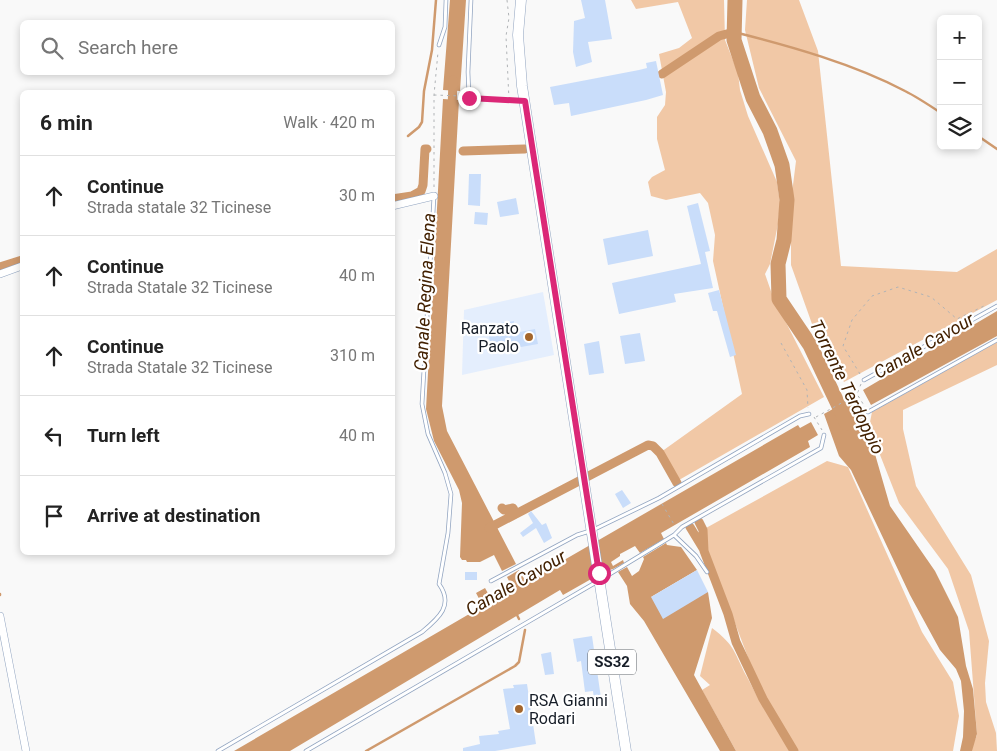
<!DOCTYPE html>
<html lang="en">
<head>
<meta charset="utf-8">
<style>
	:root { --surface:#fff; --page:#f6f6f6; --text:#222; --muted:#767676; --line:#e0e0e0 }
	body { margin:0; font-family:Roboto,sans-serif; background:var(--page); color:var(--text) }
	.controls { position:absolute; right:15px; top:15px; display:grid; overflow:hidden; border-radius:8px; box-shadow:0 2px 8px #0003 }
	.controls button { width:45px; height:45px; display:grid; place-items:center; padding:0; border:0; border-bottom:1px solid var(--line); background:var(--surface); color:var(--text); font:25px sans-serif }
	.stop { position:absolute; width:15px; height:15px; margin:-11px; border:4px solid #db2777; border-radius:50%; background:#fff }
	.stop.end { background:#db2777; border-color:#fff; box-shadow:0 1px 5px #0008 }
	.list { margin:0; padding:0; list-style:none }
	h2 { display:flex; justify-content:space-between; align-items:center; height:65px; margin:0; padding:0 20px; font-size:21px }
	h2 small { font-size:16px; font-weight:400; color:var(--muted) }
	.list li { display:grid; grid-template-columns:32px 1fr auto; gap:15px; align-items:center; box-sizing:border-box; height:80px; padding:0 20px; border-top:1px solid var(--line) }
	.list b { display:block; font-size:19px; white-space:nowrap }
	.list p { margin:0; font-size:16px; white-space:nowrap; color:var(--muted) }
	.list em { font-size:16px; font-style:normal; color:var(--muted) }
	.icon { flex:none; width:28px; height:28px; fill:none; stroke:currentColor; stroke-width:2; stroke-linecap:round; stroke-linejoin:round }
	.map { position:relative; flex:none; width:997px; height:751px; overflow:hidden }
	.search { position:absolute; background:var(--surface); box-shadow:0 2px 8px #0003; left:20px; top:20px; width:375px; height:55px; display:flex; align-items:center; gap:12px; box-sizing:border-box; padding:0 18px; border-radius:8px; color:var(--muted); font-size:19px }
	.panel { position:absolute; background:var(--surface); box-shadow:0 2px 8px #0003; left:20px; top:90px; width:375px; height:465px; border-radius:8px }
	.map>svg:first-child { display:block }
	.built { fill:#e4eefd }
	.green { fill:#f1c8a6 }
	.water { fill:#cf9a6e }
	.lines { fill:none; stroke-linecap:round; stroke-linejoin:round }
	.stream { stroke:#cf9a6e; stroke-width:2.5 }
	.canal { stroke:#cf9a6e; stroke-width:9 }
	.river { stroke:#cf9a6e; stroke-width:15 }
	.building { fill:#c9ddfa }
	.lane-casing { stroke:#91a4c0; stroke-width:4.5 }
	.street-casing { stroke:#91a4c0; stroke-width:8 }
	.primary-casing { stroke:#91a4c0; stroke-width:11 }
	.path { stroke:#b0b3b6; stroke-width:1; stroke-dasharray:2.5 4; stroke-linecap:butt }
	.lane { stroke:#fff; stroke-width:3 }
	.street { stroke:#fff; stroke-width:7 }
	.primary { stroke:#fff; stroke-width:10 }
	.route { stroke:#db2777; stroke-width:6 }
	.poi-dot { fill:#a4662c; stroke:#fff; stroke-width:2 }
	.labels { text-anchor:middle; stroke-width:4.5; stroke-linejoin:round; paint-order:stroke }
	.shield { fill:#fff; stroke:#5d6268; stroke-width:1 }
	.shield-label { font-size:15px; font-weight:bold; fill:#171e28 }
	.poi-label { font-size:16px; fill:#171e28; stroke:#fff; text-anchor:end }
	.water-label { font-size:18px; font-style:italic; fill:#422000; stroke:#fff }
</style>
</head>
<body>
<div class="map">
<svg width="997" height="751" viewBox="0 0 997 751">
	<rect width="100%" height="100%" fill="#f9f9f9"/>
	<path class="built" d="M543,292L554,355L462,375L464,310Z"/>
	<path class="green" d="M631,0H724L725,40L738,73L740,90L748,116L777,182L780,203L778,224L770,264L765,274L773,297L824,397L679,480L661,452L742,394L713,261L715,235L708,203L700,193L666,200L651,196L648,182L652,177L665,170L657,139V117L665,105L666,92L659,54L679,48L692,38L678,2L636,9Z
		M747,0H799L818,51L841,266L957,272L997,249V300L844,382L817,338L791,265V201L796,161L759,88L745,30Z
		M997,342V365L903,410V429L916,486L971,575L989,641L985,683L986,702L996,733L997,751H970L977,735L969,631L948,569L899,503L869,427L872,412Z
		M827,461L848,467L922,632L953,682L959,716L953,751H798L763,693L752,668L707,549L706,528Z
		M712,628C736,646 734,653 747,677C760,703 776,727 790,751H736L702,690L710,685L700,676Z"/>
	<path class="water" d="M450,0H466L460,91L443,90Z
		M443,99L459,100L442,406L447,431L516,564L502,571L494,555L480,562H467L466,560H462L460,557L462,503L459,490L434,441L426,409Z
		M997,311V336L871,405L863,390Z
		M854,397L864,416L890,506L935,571L958,617L966,666L973,689L977,734L972,751H960L963,737L964,711L961,681L956,669L940,650L910,595L851,470L839,456L824,414Z
		M811,422L818,435L808,441L810,447L661,533L664,539L640,553L635,546L620,554V556L611,562L613,566L623,560L624,563L613,569L606,571L604,564L592,570L593,578L563,595L560,590L290,751H234L483,606L476,593L485,588L493,602L513,589L507,577L519,570L526,582L798,425L800,428Z
		M666,543L667,545L681,547L697,570L651,597L708,592L712,618L694,675L736,751H720L644,621L630,604L627,586L618,572L627,567L632,576L639,571L644,559L643,557Z"/>
	<g class="lines">
		<path class="stream" d="M734,32C790,46 854,64 905,91C917,97 929,105 941,113
			M408,136L419,127L422,122L424,91L432,50L436,0
			M978,136L997,149
			M0,594V595
			M516,613L519,619
			M366,751L515,666L519,662L525,630"/>
		<path class="canal" d="M662,74L719,36L734,32
			M452,110L453,80
			M463,151L525,149
			M392,199L412,196L421,191L423,185L425,149H427
			M0,267L22,260
			M502,508L504,510L513,508L516,514
			M699,522L703,530L704,551L728,614L736,642L763,699L794,751
			M690,527L704,550
			M489,528L648,445L653,446L660,453L677,483"/>
		<path class="river" d="M735,0L734,40L753,98L770,131L782,165L787,200L784,240L778,264L779,299L810,345L847,423"/>
	</g>
	<path class="building" d="M581,0H605L612,39L588,42L592,62L576,67L573,52L574,21L585,18Z
		M656,61L663,95L646,100L571,116L569,103L554,105L550,87L639,70L647,68L646,63Z
		M469,174H481L480,206L468,205Z
		M516,198L519,214L500,217L497,202Z
		M698,203L710,251L705,252L713,288L674,294L676,302L619,314L612,283L701,264L687,206Z
		M475,212L488,213L487,225L474,224Z
		M648,230L653,256L608,265L603,239Z
		M719,290L736,355L730,357L717,311H713L708,293Z
		M514,321L515,333L535,329L538,344L492,352L487,325Z
		M640,333L645,361L625,364L620,336Z
		M599,341L604,373L589,375L584,344Z
		M622,490L631,503L623,508L615,494Z
		M531,511L542,525L546,523L552,538L544,543L536,528L523,537L520,533L533,523L528,514Z
		M697,570L708,592L663,619L651,597Z
		M465,572H477V580H465Z
		M592,636L601,698L594,699L593,691L585,692L581,661L577,662L573,639Z
		M551,652L554,674L545,675L541,654Z
		M527,684L536,744L495,751H463V748L480,744L479,736L499,734L498,731L510,729L503,689L514,688L513,685Z"/>
	<g class="lines">
		<g class="lane-casing">
			<path id="lane" d="M439,45L445,27L446,0
				M469,97L468,72L471,0
				M864,380L997,306
				M868,412L997,340
				M674,535L696,556L707,572
				M491,581L577,535L593,530L659,498L800,416L809,414
				M218,751L422,632C439,618 454,605 439,584L448,533L451,494L445,473L428,434L422,404L434,196
				M306,751L600,580L674,535L682,527L821,448L824,435"/>
		</g>
		<g class="street-casing">
			<path id="street" d="M392,206L434,196
				M0,274L22,266
				M0,616L26,751"/>
		</g>
		<g class="primary-casing">
			<path id="primary" d="M521,0L518,35L522,86L626,751"/>
		</g>
		<path class="path" d="M507,0L509,18L506,36L509,100
			M434,95L462,96
			M476,98L514,101
			M434,187V95L438,52
			M781,343L807,390L808,408
			M860,374L843,346L852,320L872,296L898,287L931,297L957,319L984,306
			M861,384L857,394L865,407
			M814,417L822,430
			M816,417L856,395
			M662,504L675,526"/>
		<use href="#lane" class="lane"/>
		<use href="#street" class="street"/>
		<use href="#primary" class="primary"/>
	</g>
	<g class="lines">
		<path class="route" d="M469,98L525,101L599,573"/>
	</g>
	<g class="poi-dot">
		<circle cx="529" cy="337" r="5"/>
		<circle cx="519" cy="709" r="5"/>
	</g>
	<g class="labels">
		<rect class="shield" x="588" y="649.5" width="48" height="25" rx="4"/>
		<g class="shield-label">
			<text x="612" y="667">SS32</text>
		</g>
		<g class="poi-label">
			<text x="519" y="334">Ranzato<tspan x="519" dy="18">Paolo</tspan></text>
			<text x="529" y="706" text-anchor="start">RSA Gianni<tspan x="529" dy="18">Rodari</tspan></text>
		</g>
		<g class="water-label">
			<text transform="translate(425 292) rotate(-87)" y="6">Canale Regina Elena</text>
			<text transform="translate(924 346) rotate(-30)" y="6">Canale Cavour</text>
			<text transform="translate(847 387) rotate(64)" y="6">Torrente Terdoppio</text>
			<text transform="translate(516 583) rotate(-30)" y="6">Canale Cavour</text>
		</g>
	</g>
</svg>
<div class="controls">
<button>+</button>
<button>−</button>
<button><svg class="icon" aria-label="layers" viewBox="0 0 24 24"><path d="M12 4l9 5-9 5-9-5zM3 14l9 5 9-5"/></svg></button>
</div>
<div class="stop" style="left:599px;top:573px"></div>
<div class="stop end" style="left:469px;top:98px"></div>
<div class="search"><svg class="icon" aria-label="search" viewBox="0 0 24 24"><circle cx="10" cy="10" r="6"/><path d="M15 15l6 6"/></svg>Search here</div>
<section class="panel">
<h2>6 min<small>Walk · 420 m</small></h2>
<ul class="list">
<li><svg class="icon" aria-label="ahead" viewBox="0 0 24 24"><path d="M12 20V5M6 11l6-6 6 6"/></svg><div><b>Continue</b><p>Strada statale 32 Ticinese</p></div><em>30 m</em></li>
<li><svg class="icon" aria-label="ahead" viewBox="0 0 24 24"><path d="M12 20V5M6 11l6-6 6 6"/></svg><div><b>Continue</b><p>Strada Statale 32 Ticinese</p></div><em>40 m</em></li>
<li><svg class="icon" aria-label="ahead" viewBox="0 0 24 24"><path d="M12 20V5M6 11l6-6 6 6"/></svg><div><b>Continue</b><p>Strada Statale 32 Ticinese</p></div><em>310 m</em></li>
<li><svg class="icon" aria-label="left" viewBox="0 0 24 24"><path d="M17 20v-9H6M10 6l-5 5 5 5"/></svg><div><b>Turn left</b></div><em>40 m</em></li>
<li><svg class="icon" aria-label="arrive" viewBox="0 0 24 24"><path d="M6 21V4h12l-3 4 3 4H6"/></svg><div><b>Arrive at destination</b></div></li>
</ul>
</section>
</div>
</body>
</html>
